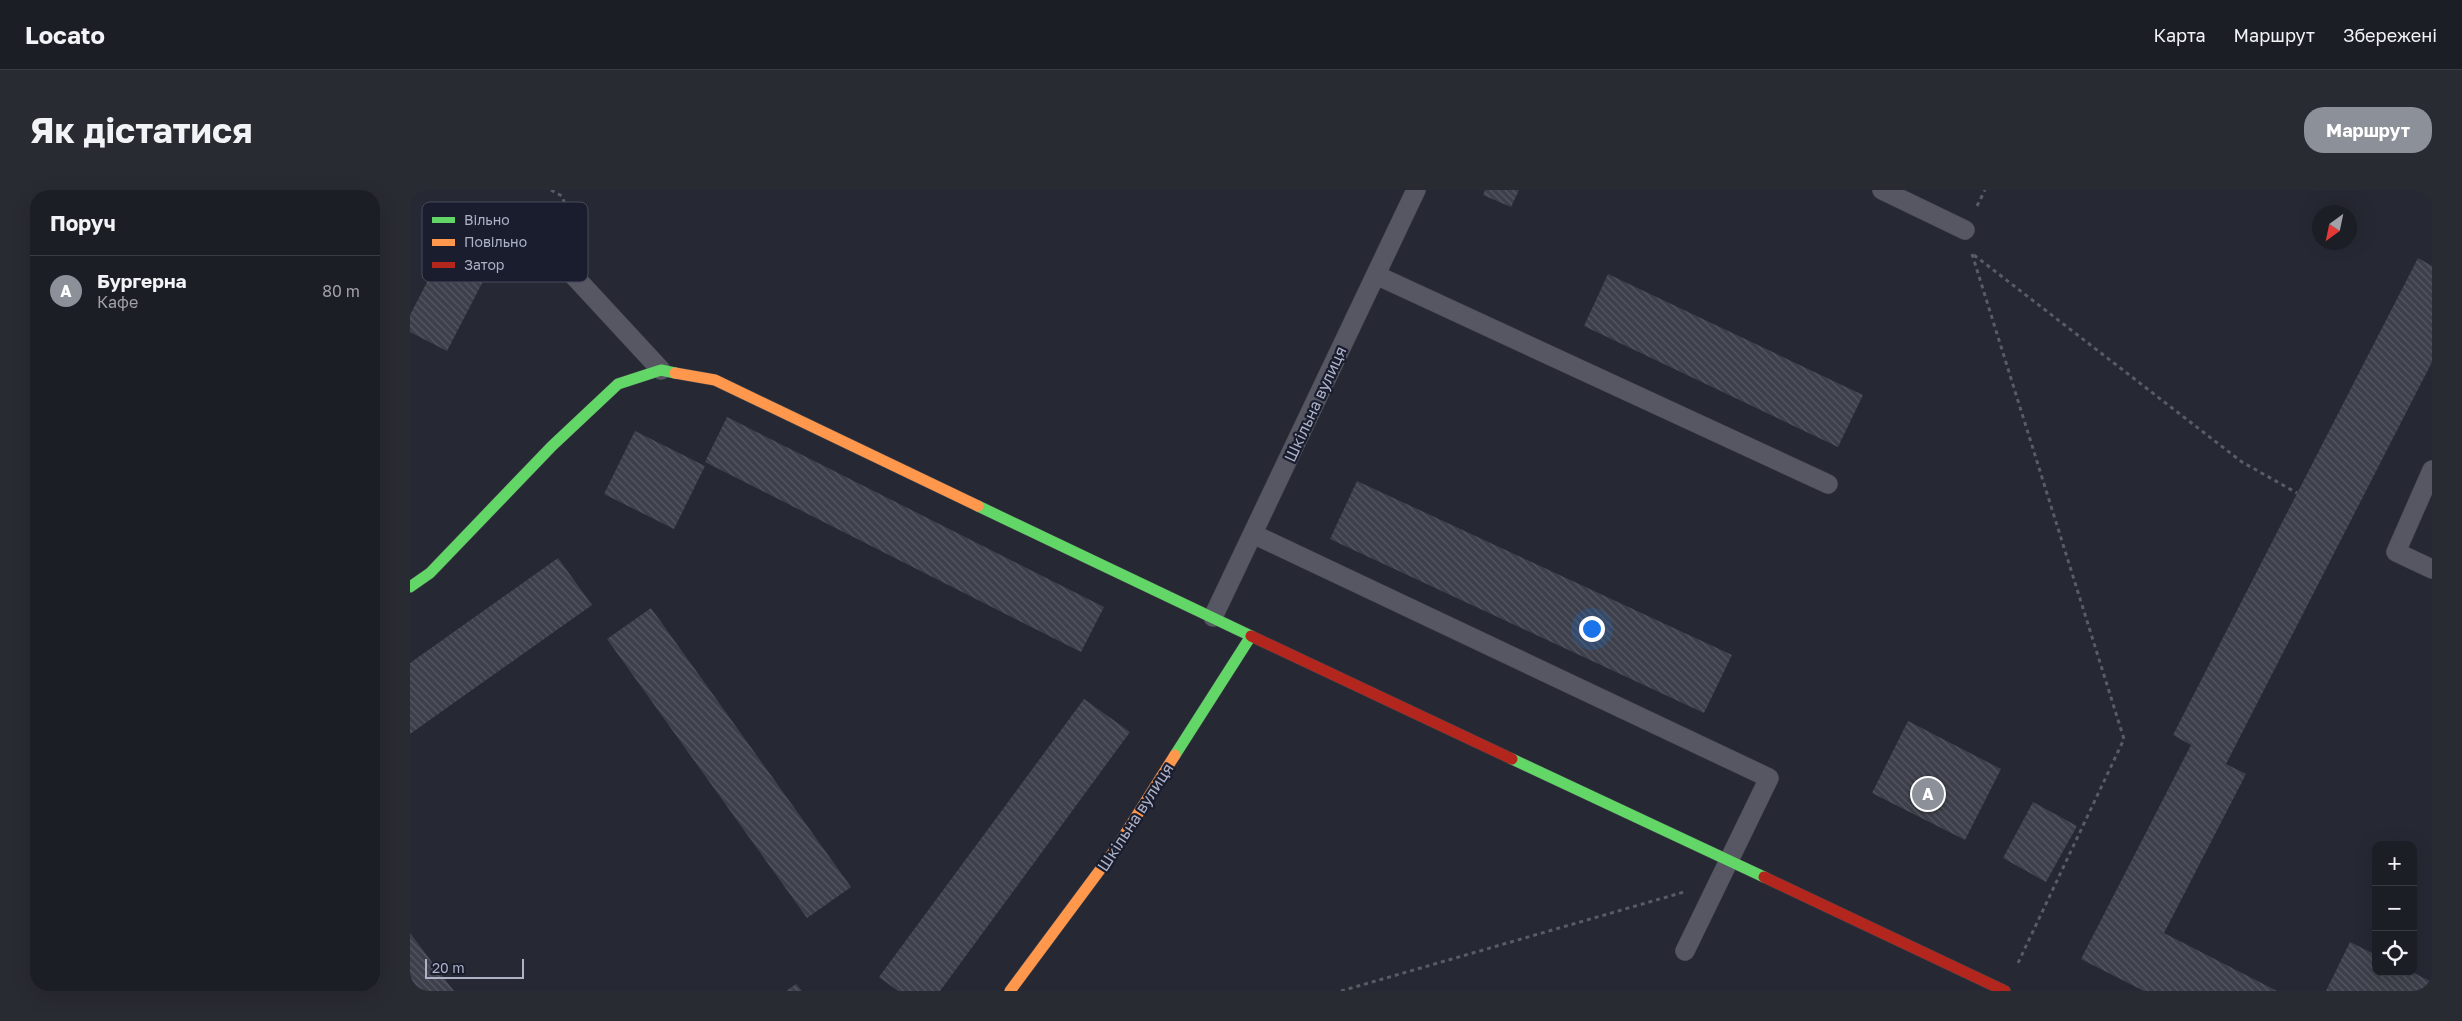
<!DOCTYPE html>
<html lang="uk">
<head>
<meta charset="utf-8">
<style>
	:root { --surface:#1c1e26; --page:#292b32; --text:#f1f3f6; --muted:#a0a2a7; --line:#3a3c43; --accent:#8c9099 }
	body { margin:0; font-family:"Golos Text",sans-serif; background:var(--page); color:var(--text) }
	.controls { position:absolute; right:15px; bottom:15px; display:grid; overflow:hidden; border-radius:10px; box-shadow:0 5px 20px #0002 }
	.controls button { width:45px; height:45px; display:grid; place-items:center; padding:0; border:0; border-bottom:1px solid var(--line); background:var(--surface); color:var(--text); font:25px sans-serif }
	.compass { position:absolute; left:1902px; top:15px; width:45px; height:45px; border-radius:50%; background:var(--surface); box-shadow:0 5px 20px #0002; rotate:213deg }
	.scale { position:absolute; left:15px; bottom:12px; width:99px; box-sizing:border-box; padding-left:5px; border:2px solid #aeb2c6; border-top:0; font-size:14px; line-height:18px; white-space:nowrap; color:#aeb2c6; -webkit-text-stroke:4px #191d2e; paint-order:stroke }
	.you { position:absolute; left:1181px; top:438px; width:18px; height:18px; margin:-12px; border:4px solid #fff; border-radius:50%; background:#1a73e8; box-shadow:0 0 0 8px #1a73e833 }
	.badge { display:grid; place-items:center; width:32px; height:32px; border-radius:50%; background:var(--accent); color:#fff; font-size:16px; font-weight:700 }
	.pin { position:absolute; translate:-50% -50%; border:2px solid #fff; box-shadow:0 1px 5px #0006 }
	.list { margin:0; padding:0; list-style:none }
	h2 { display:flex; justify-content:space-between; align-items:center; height:65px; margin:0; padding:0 20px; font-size:21px }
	h2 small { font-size:16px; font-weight:400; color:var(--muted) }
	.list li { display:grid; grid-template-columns:32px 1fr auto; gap:15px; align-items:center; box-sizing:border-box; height:70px; padding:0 20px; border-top:1px solid var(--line) }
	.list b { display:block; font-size:19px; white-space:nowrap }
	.list p { margin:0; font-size:16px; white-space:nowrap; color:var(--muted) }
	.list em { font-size:16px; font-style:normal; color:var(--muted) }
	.icon { flex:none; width:28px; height:28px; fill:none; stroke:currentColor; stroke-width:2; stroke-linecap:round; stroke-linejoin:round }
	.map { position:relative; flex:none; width:2022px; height:801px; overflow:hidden; border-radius:20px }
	header { display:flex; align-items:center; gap:30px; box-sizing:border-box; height:70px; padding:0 25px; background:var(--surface); border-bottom:1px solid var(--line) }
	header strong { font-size:24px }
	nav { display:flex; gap:28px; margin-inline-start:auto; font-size:18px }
	.intro { display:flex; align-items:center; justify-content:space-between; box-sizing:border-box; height:120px; padding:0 30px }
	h1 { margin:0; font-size:35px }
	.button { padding:12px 22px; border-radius:20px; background:var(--accent); color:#fff; font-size:18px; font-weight:700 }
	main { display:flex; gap:30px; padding:0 30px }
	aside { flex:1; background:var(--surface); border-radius:20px; box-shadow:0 5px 20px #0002 }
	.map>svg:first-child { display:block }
	.building { fill:url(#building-back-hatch) }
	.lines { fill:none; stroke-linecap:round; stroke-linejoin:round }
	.lane-casing { stroke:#42444c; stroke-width:20 }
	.fast-casing { stroke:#42444c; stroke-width:12 }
	.slow-casing { stroke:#42444c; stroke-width:12 }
	.jam-casing { stroke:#42444c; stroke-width:12 }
	.path { stroke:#585c65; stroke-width:3; stroke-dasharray:4 4; stroke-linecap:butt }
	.lane { stroke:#565762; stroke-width:19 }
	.fast { stroke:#63d668; stroke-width:11 }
	.slow { stroke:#ff974d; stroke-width:11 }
	.jam { stroke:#b3261e; stroke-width:11 }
	.labels { text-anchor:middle; stroke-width:4.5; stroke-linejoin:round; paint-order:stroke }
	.street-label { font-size:16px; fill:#aeb2c6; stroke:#191d2e }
	.key { fill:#191d2e; stroke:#464a5c; stroke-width:1 }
	.key-label { font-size:14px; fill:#aeb2c6 }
</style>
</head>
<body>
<header>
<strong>Locato</strong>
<nav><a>Карта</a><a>Маршрут</a><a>Збережені</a></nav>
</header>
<div class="intro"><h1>Як дістатися</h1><a class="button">Маршрут</a></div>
<main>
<aside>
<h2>Поруч<small></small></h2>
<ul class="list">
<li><span class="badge">A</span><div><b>Бургерна</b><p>Кафе</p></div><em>80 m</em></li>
</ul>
</aside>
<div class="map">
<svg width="2022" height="801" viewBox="0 0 2022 801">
	<defs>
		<pattern id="building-back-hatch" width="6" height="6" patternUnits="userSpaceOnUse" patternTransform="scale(1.25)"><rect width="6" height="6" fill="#3d404a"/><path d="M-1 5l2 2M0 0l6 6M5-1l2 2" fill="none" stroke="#565963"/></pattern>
	</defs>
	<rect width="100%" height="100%" fill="#262833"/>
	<path class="building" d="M1075,0H1109L1101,17L1073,5Z
		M41,46L85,68L37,161L0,142V125Z
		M2008,68L2022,76V172L1816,574L1836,584L1754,743L1867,801H1734L1671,769L1781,555L1763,545Z
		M1198,84L1453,205L1428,257L1174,136Z
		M317,227L694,417L671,462L295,272Z
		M225,241L295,276L264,339L194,304Z
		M947,291L1322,465L1294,523L920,349Z
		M148,368L182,415L0,544V473Z
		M241,418L441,697L397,728L197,449Z
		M674,509L720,542L530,801H488L469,787Z
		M1498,531L1591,579L1555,650L1462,603Z
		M1623,612L1667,636L1636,692L1593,668Z
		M0,743L44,801H0Z
		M1940,752L1966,765V782H2002L2022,792V801H1916Z
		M386,794L392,801H376Z"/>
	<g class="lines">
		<g class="lane-casing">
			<path id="lane" d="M1472,0L1555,40
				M122,52L164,86L251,180
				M966,85L1418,294
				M2022,280L1986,362L2022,379
				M843,344L1359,588L1275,761
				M803,427L1006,0"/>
		</g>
		<g class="fast-casing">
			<path id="fast" d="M568,316L841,446
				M0,397L20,383L142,256L208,194L251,180L265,183
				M765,565L841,446
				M1102,569L1354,687"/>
		</g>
		<g class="slow-casing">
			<path id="slow" d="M265,183L305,190L568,316
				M600,801L707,657L765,565"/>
		</g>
		<g class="jam-casing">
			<path id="jam" d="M841,446L1102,569
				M1354,687L1595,801"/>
		</g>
		<path class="path" d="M141,0L152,6L162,35L163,51
			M1567,16L1575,0
			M1562,64L1714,549L1608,773
			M1564,65L1832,272L1887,303
			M931,801L1274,702"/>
		<use href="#lane" class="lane"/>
		<use href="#fast" class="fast"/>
		<use href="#slow" class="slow"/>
		<use href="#jam" class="jam"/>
	</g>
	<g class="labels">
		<g class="street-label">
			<text transform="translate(905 214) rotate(-65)" y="6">Шкільна вулиця</text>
			<text transform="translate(725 627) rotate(-57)" y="6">Шкільна вулиця</text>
		</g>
	</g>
	<rect x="12" y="12" width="166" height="80" rx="8" class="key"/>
	<rect x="22" y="27" width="23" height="6" fill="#63d668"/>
	<rect x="22" y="49" width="23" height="7" fill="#ff974d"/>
	<rect x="22" y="72" width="23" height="6" fill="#b3261e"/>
	<g class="key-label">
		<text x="54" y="35">Вільно</text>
		<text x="54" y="57">Повільно</text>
		<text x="54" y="80">Затор</text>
	</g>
</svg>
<div class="controls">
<button>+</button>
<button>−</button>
<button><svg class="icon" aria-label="locate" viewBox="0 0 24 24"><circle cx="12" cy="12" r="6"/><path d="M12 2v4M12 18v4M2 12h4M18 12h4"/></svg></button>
</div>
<svg class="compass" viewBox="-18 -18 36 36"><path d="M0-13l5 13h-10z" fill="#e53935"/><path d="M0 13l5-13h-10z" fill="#a0a2a7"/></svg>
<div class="scale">20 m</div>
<div class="you"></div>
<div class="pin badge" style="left:1518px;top:604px">A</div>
</div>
</main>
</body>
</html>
